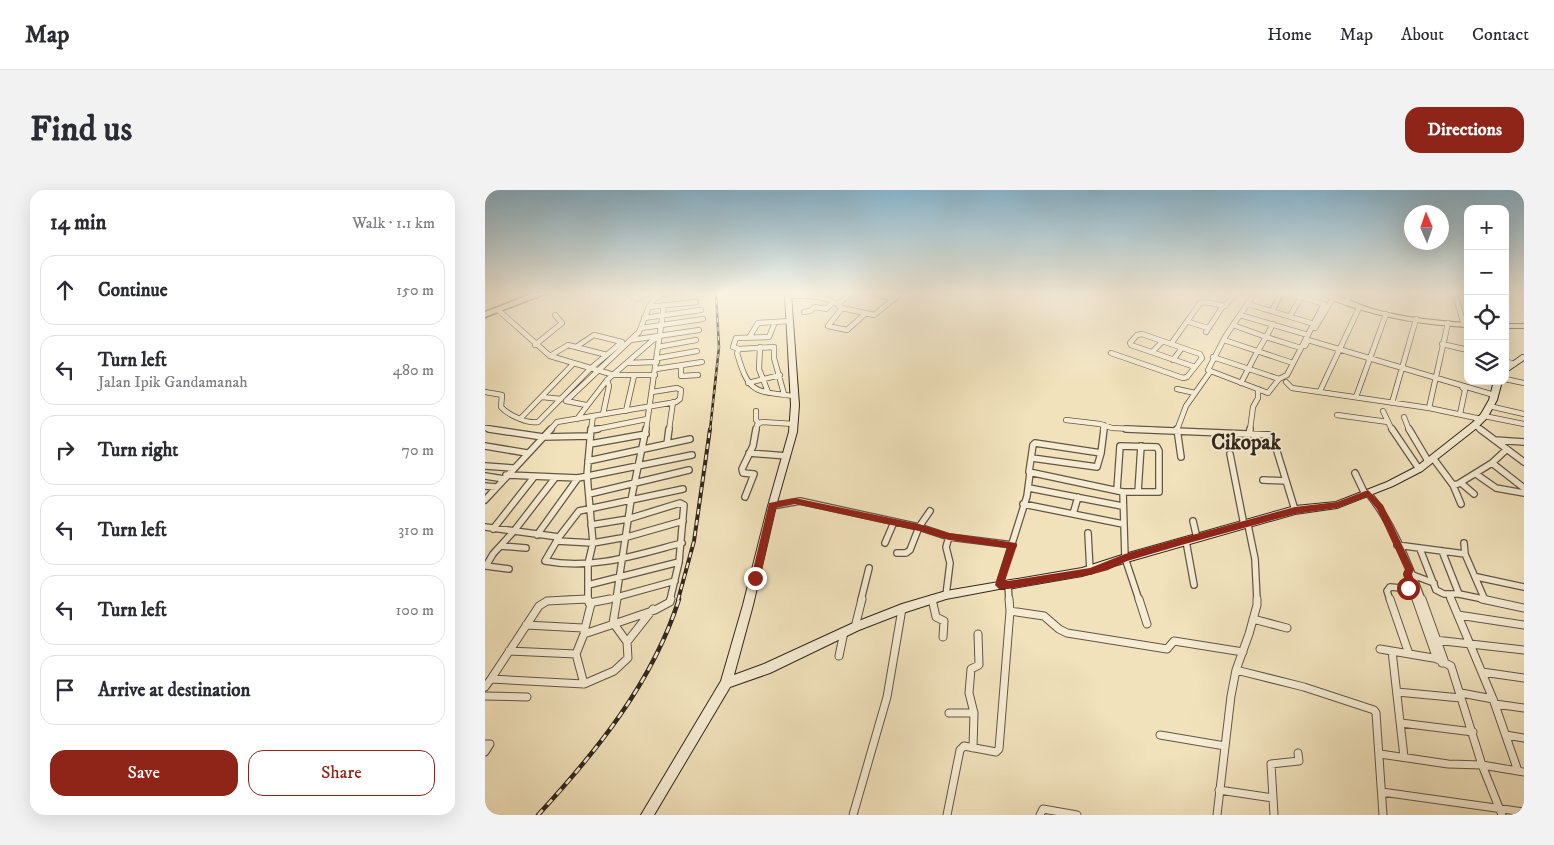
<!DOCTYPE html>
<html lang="en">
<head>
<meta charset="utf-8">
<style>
	:root { --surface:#fff; --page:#f2f2f3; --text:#2b2b33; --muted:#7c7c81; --line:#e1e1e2; --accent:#8f2418 }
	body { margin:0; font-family:"IM FELL DW Pica",serif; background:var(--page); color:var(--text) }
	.controls { position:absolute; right:15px; top:15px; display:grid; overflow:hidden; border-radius:10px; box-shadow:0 5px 20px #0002 }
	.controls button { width:45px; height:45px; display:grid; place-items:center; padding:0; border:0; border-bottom:1px solid var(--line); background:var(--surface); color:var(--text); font:25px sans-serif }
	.compass { position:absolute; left:919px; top:15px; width:45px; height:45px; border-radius:50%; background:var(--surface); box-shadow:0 5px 20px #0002; rotate:358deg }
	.stop { position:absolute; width:15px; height:15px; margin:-11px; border:4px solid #8f2418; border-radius:50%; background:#fff }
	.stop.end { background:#8f2418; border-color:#fff; box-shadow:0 1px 5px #0008 }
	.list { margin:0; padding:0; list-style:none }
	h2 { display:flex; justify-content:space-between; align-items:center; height:65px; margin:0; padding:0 20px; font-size:21px }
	h2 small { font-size:16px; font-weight:400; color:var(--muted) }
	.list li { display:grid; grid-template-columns:32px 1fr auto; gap:15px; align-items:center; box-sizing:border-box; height:70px; margin:0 10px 10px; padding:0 10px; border:1px solid var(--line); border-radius:15px }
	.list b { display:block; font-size:19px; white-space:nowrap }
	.list p { margin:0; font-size:16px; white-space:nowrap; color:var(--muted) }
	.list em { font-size:16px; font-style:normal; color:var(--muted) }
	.actions { display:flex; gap:10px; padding:15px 20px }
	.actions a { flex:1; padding:11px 0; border:1px solid var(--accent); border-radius:15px; text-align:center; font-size:18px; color:var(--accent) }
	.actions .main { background:var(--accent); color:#fff }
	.icon { flex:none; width:28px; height:28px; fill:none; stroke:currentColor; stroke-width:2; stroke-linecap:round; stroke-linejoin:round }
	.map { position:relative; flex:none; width:1039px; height:625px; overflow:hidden; border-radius:15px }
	header { display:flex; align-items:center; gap:30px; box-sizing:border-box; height:70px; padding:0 25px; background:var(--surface); border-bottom:1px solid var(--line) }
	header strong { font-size:24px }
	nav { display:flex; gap:28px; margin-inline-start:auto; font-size:18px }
	.intro { display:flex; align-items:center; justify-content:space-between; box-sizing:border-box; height:120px; padding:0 30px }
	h1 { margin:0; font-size:35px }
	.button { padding:12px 22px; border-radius:15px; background:var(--accent); color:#fff; font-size:18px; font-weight:700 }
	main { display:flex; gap:30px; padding:0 30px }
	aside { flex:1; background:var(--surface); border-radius:15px; box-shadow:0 5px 20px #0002 }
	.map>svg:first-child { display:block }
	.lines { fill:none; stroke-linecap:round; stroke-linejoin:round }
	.street-far2-casing { stroke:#625645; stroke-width:6 }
	.street-far1-casing { stroke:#625645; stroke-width:8 }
	.street-casing { stroke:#625645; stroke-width:9 }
	.secondary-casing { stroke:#32281d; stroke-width:2 }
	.primary-casing { stroke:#32281d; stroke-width:2 }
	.highway-casing { stroke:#32281d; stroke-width:3 }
	.street-far2 { stroke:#f6ecd3; stroke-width:4.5 }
	.street-far1 { stroke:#f6ecd3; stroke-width:5.5 }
	.street { stroke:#f6ecd3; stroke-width:7 }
	.secondary { fill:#f6ecd3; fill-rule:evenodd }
	.primary { fill:#f1e2bc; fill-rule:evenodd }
	.highway { fill:#f1e2bc; fill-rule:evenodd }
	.rail-far2-casing { stroke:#32281d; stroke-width:2.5 }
	.rail-far1-casing { stroke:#32281d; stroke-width:4 }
	.rail-casing { stroke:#32281d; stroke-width:4.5 }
	.rail-far2 { stroke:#f6ecd3; stroke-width:1; stroke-dasharray:4.5; stroke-linecap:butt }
	.rail-far1 { stroke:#f6ecd3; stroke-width:2; stroke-dasharray:5.5; stroke-linecap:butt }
	.rail { stroke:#f6ecd3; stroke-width:2.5; stroke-dasharray:7; stroke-linecap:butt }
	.route { fill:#8f2418 }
	.labels { text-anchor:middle; stroke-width:4; stroke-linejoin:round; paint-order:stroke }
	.quarter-label { font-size:21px; font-weight:bold; fill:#32281d; stroke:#f6ecd3 }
</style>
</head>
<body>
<header>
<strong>Map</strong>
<nav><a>Home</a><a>Map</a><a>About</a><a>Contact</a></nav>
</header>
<div class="intro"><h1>Find us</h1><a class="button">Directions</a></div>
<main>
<aside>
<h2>14 min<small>Walk · 1.1 km</small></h2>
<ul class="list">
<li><svg class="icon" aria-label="ahead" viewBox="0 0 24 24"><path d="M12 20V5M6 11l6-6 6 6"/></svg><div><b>Continue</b></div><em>150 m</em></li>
<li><svg class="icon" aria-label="left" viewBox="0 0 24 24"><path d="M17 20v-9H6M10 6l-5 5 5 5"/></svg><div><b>Turn left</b><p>Jalan Ipik Gandamanah</p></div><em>480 m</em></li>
<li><svg class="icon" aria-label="right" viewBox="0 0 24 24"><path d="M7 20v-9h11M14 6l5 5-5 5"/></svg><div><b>Turn right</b></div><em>70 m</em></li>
<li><svg class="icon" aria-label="left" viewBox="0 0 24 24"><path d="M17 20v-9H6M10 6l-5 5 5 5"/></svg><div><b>Turn left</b></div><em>310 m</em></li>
<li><svg class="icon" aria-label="left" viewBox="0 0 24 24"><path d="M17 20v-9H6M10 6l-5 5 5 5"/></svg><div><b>Turn left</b></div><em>100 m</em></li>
<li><svg class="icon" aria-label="arrive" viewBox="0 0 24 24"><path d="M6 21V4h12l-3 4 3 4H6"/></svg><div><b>Arrive at destination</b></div></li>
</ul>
<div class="actions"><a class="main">Save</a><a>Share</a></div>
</aside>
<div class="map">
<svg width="1039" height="625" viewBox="0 0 1039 625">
	<rect width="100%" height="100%" fill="#f1e2bc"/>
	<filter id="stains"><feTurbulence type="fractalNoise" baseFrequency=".004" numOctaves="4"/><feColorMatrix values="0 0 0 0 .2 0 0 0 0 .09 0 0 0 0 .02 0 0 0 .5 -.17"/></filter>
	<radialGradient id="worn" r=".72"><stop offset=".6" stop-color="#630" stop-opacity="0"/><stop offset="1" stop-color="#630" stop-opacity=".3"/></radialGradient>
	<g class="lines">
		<g class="street-far2-casing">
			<path id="street-far2" d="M143,104L152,109L161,104
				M179,104L169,109L164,117L211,112
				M390,104L410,109
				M769,104L740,147L723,180L783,203L794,189L802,185L839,114L807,104
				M970,104L979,135
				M303,106C322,105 342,105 357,118L343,136L362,140L380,124
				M861,113L865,104
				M353,114L365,104
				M763,114L829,134
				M357,118L389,125L415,104
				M13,120L65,166L129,185H170
				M787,121L796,104
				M319,122L325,121L330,117L341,119L348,112
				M755,125L823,145
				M805,126L816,107
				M159,128L216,120
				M290,132L284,147L251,148L248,157L254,159L289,157V168L299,204
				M704,132L723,138
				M748,135L781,147L788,134
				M156,138L218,129
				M830,138L848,108
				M721,142L738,116
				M657,144L715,164L717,168L710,177L646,155L645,153L652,145Z
				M265,146L273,133L305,131
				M146,150L214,140
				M739,150L808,173
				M686,154L715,113L720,112L740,116L750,104
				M957,154L983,160
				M50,155L77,133L70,125
				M820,156L823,150L1009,205
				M173,157L211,150
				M275,157L274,179L283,202
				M254,159L252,163C264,204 269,201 309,206
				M774,159L781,147L816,158
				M667,162L677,152
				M626,163L698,188L702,187L710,177
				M65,166L83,155L122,165
				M728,167L794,189
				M173,168L212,161
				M688,170L697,158
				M1020,171L1029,174
				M142,173L172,172
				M196,175V186L213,185
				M171,179L217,172
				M1020,189L1039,193
				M801,192L807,198L944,218L996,229
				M263,193L295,185
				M756,193L772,162
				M692,199L710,203
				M835,201L874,118
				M0,202L17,205L16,217C23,225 43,234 53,232L105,179L137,152L109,145L91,157
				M57,207L76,209
				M871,207L901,124
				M907,213L931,129
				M101,215L81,211L154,142L164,117
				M1004,216L1039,224
				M944,218L963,133
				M141,221L149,186
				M271,221V230L274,233
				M898,221L907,240
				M118,224L124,196L122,190
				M975,224L980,200L977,197
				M852,225L903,232
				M999,226L1039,234
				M919,227L924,240
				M36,228L88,174
				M92,229L122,190L168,150L173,148
				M581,230L615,234L627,238L670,240
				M990,235L996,240
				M0,238L12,240
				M65,240L72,232L191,212L195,209L196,200L192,198L167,202
				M106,240L108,226
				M107,240L162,229
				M161,240L179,115
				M184,240L188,212
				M271,240L272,235L277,232L309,234
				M618,240L619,235
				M692,240L701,216L725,182
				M765,240L768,217L773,208V199"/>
		</g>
		<g class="street-far1-casing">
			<path id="street-far1" d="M4,239L58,247L105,246
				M641,239L787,245L810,320
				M692,239L696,267
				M907,239L934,279
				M924,239L943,271
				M995,239L1039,272
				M106,240L113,239
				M764,245L765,239
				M1010,250L1039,252
				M105,254L161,244
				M182,254L184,239
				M0,256L42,263
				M264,263L302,266
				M616,263L550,253L548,255L544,282L638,302L640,368L654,410
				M745,264L759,335
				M547,268L612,277L616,263L619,239
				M948,268L968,295L973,294L1007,273L1022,259
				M103,271L205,249
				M1007,273L1039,298
				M0,276L28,278
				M870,283L880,304
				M991,284L1011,298L1039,303
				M21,285L93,288L207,265
				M0,286L19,289
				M778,290L801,291
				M976,293L989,304
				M968,295L976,314
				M0,296L11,297
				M544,298L637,316
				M632,300L635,256L672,257L674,261V302H638
				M653,302L656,256
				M883,303C907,332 924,375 937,410
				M104,304L204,280
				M260,307L269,284L258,283L257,279L268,256L271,239
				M0,310L66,239
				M538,314L638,334
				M287,316L315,311L434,337L464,347L528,355
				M588,324L593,307
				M708,331L712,348
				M106,335L143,329L195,313L199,315L194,372L185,410
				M763,335L770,369L772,410
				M0,337L74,347
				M8,339L49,287
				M603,343L605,381
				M52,345L93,288
				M72,351L108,353L142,347L198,331
				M701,351L709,395
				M197,353C151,365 108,380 60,371L74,347L94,321L198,299
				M400,353L409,332
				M979,353L980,364L1000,410
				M912,355L980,364
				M16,356L41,358
				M935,359L951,400L959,404H974L1003,410
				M957,361L974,404
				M412,363H421L425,360L434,337L445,321
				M24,379L1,376L8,364L29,341L70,288
				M924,380L922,384L931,410
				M925,384L949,393
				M992,387L1039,397
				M103,395L194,372
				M514,395L542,306L545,283
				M523,395L524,410
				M461,405L465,373L461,357L464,347
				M964,405L966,410
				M76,410L103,409
				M103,410V374L108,353L102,285L106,239
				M121,410L190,391
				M131,410L146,310L161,239
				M376,410L384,378
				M905,410L902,401L905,397L928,399"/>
		</g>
		<g class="street-casing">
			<path id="street" d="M103,409L104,413L125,409
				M447,409L451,427L459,431L458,447
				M654,409L662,434
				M905,409L924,464
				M931,409L952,469L966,476L997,575L1017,625
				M937,409L959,470L957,473
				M966,409L1008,509L1033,581
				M997,409L1039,418
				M525,421L559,426L574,439L582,443L682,459L689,451L758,462
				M973,425L1039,435
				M768,429L802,438
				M128,433L132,409
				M129,434L142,452L143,468L129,481L99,494L91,464L99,444Z
				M129,434L170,420L185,412L186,409
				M41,435L98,438
				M370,437L377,409
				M99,442L106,414
				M950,450L1039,460
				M142,452L168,419
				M895,459L954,469
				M24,461L91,464
				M907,461L919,567
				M354,466L359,442
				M751,480L819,497L889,520L891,523L898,625
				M997,482L1039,488
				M99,494L6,489L54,416L62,411L102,409
				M0,497L6,489
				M912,502L976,508
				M976,503L1008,509
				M0,506L42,507
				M1010,514L1039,518
				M464,523H489L488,558
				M489,523L484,503L486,479L494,475L493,444
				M916,533L988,542
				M675,545L740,556
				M1021,545L1039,548
				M0,554H5L0,562
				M895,564L963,574L997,575L1039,582
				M734,600L788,608
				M897,602L1039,622
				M368,625L402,507L417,419
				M462,625L475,560L479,556L511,562L514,559L525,421L524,409
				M555,625L558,619L592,625
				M732,625L746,506L751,480L764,444L772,415V409
				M789,625L786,574L814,571L813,563"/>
		</g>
		<g class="secondary-casing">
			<path id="secondary" d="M300,104H306L314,215L312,242L291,316L268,415L249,485L279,474L366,434L417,414L461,401L597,378L640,364L810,316L851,312L902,292L931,277L987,233L996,224L1004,210L1009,191H1017L1012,210L1002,228L993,237L937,281L908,296L852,318L810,324L642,372L597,386L523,399H514L461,409L418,423L374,440L285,483L245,497L169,625H156L236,491L258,415L283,316L304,242L306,215Z
				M1037,165H1039V170L1020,183V177Z"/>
		</g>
		<g class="primary-casing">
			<path id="primary" d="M835,104C854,104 873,115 891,120C921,128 952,131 983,133V137C942,135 903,129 864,116C854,112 844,109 835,104Z
				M1020,134H1039V138H1020Z"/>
		</g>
		<g class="highway-casing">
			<path id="highway" d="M47,104H59L0,127V122Z"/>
		</g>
		<use href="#street-far2" class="street-far2"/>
		<use href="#street-far1" class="street-far1"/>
		<use href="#street" class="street"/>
		<use href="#secondary" class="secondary"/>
		<use href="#primary" class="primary"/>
		<use href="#highway" class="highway"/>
		<g class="rail-far2-casing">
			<path id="rail-far2" d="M225,240L234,157L231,104"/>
		</g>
		<g class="rail-far1-casing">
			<path id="rail-far1" d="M193,410L209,351L225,239"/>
		</g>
		<g class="rail-casing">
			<path id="rail" d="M53,625C111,562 168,492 194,409"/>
		</g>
		<use href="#rail-far2" class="rail-far2"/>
		<use href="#rail-far1" class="rail-far1"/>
		<use href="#rail" class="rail"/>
	</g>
	<linearGradient id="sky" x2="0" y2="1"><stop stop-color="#89b8d2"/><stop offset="0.54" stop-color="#f9f2e1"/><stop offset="1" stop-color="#f9f2e1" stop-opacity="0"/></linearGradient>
	<rect width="1039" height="192" fill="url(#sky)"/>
	<path class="route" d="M883,300L898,315L929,380L927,384L932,399L931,402L920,401L918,398L922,395L918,384L920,380L892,319L882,307L852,318L810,324L700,354L642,371L623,380L605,385L523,399H514L510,395L522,358L464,350L434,341L310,314L291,318L275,388L270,391L266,388L284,313L310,308L434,334L464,343L531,353L532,355L520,391H523L605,378L640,364L700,347L810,317L852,312Z"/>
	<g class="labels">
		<g class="quarter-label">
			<text x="761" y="259">Cikopak</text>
		</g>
	</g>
	<rect width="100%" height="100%" filter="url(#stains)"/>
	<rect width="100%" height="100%" fill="url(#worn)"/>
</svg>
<div class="controls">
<button>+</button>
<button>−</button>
<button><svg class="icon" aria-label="locate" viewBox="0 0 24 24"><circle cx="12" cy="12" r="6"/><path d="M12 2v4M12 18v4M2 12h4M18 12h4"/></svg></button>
<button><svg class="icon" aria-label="layers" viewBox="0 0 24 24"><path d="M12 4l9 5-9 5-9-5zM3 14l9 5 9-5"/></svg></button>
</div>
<svg class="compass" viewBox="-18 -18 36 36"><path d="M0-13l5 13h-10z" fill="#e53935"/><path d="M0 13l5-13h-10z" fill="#7c7c81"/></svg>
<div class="stop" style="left:923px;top:398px"></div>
<div class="stop end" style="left:270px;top:388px"></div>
</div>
</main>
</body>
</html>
